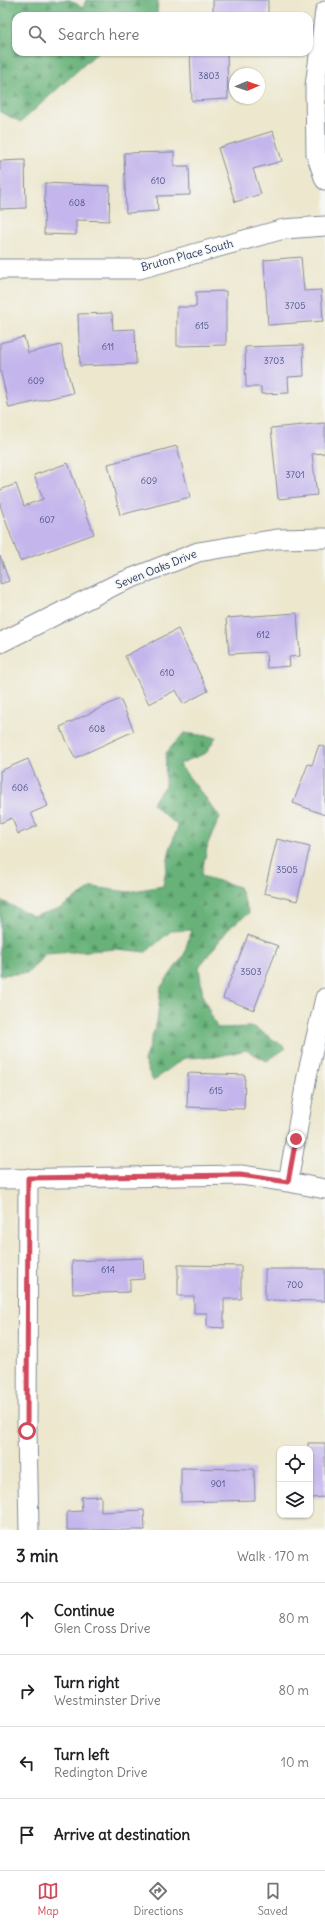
<!DOCTYPE html>
<html lang="en">
<head>
<meta charset="utf-8">
<style>
	:root { --surface:#fff; --page:#f2f2f2; --text:#202124; --muted:#757577; --line:#e0e0e0; --accent:#d1495b }
	body { margin:0; font-family:Delius,sans-serif; background:var(--page); color:var(--text) }
	.controls { position:absolute; right:12px; bottom:12px; display:grid; overflow:hidden; border-radius:8px; box-shadow:0 1px 3px #0004 }
	.controls button { width:36px; height:36px; display:grid; place-items:center; padding:0; border:0; border-bottom:1px solid var(--line); background:var(--surface); color:var(--text); font:20px sans-serif }
	.compass { position:absolute; left:229px; top:68px; width:36px; height:36px; border-radius:50%; background:var(--surface); box-shadow:0 1px 3px #0004; rotate:88deg }
	.stop { position:absolute; width:12px; height:12px; margin:-9px; border:3px solid #d1495b; border-radius:50%; background:#fff }
	.stop.end { background:#d1495b; border-color:#fff; box-shadow:0 1px 4px #0008 }
	.list { margin:0; padding:0; list-style:none }
	h2 { display:flex; justify-content:space-between; align-items:center; height:52px; margin:0; padding:0 16px; font-size:17px }
	h2 small { font-size:13px; font-weight:400; color:var(--muted) }
	.list li { display:grid; grid-template-columns:26px 1fr auto; gap:12px; align-items:center; box-sizing:border-box; height:72px; padding:0 16px; border-top:1px solid var(--line) }
	.list b { display:block; font-size:15px; white-space:nowrap }
	.list p { margin:0; font-size:13px; white-space:nowrap; color:var(--muted) }
	.list em { font-size:13px; font-style:normal; color:var(--muted) }
	.icon { flex:none; width:22px; height:22px; fill:none; stroke:currentColor; stroke-width:2; stroke-linecap:round; stroke-linejoin:round }
	.map { position:relative; flex:none; width:325px; height:1530px; overflow:hidden }
	.search { position:absolute; background:var(--surface); box-shadow:0 1px 3px #0004; left:12px; right:12px; top:12px; height:44px; display:flex; align-items:center; gap:10px; box-sizing:border-box; padding:0 14px; border-radius:12px; color:var(--muted); font-size:15px }
	.sheet { height:340px; background:var(--surface) }
	nav { display:flex; justify-content:space-around; align-items:center; box-sizing:border-box; height:56px; border-top:1px solid var(--line); background:var(--surface); font-size:11px; color:var(--muted) }
	nav a { display:grid; justify-items:center; gap:2px }
	nav .on { color:var(--accent) }
	.map>svg:first-child { display:block }
	.forest { fill:url(#forest-firs); stroke:#42706c }
	.building { fill:#c4b6ec }
	.lines { fill:none; stroke-linecap:round; stroke-linejoin:round }
	.street-casing { stroke:#848b96; stroke-width:21 }
	.street { stroke:#fff; stroke-width:19 }
	.route { stroke:#d1495b; stroke-width:5 }
	.labels { text-anchor:middle; stroke-width:3; stroke-linejoin:round; paint-order:stroke }
	.number-label { font-size:9px; fill:#455182 }
	.street-label { font-size:11px; fill:#1b2f5e; stroke:#f6f6f2 }
</style>
</head>
<body>
<div class="map">
<svg width="325" height="1530" viewBox="0 0 325 1530">
	<defs>
		<pattern id="forest-firs" width="22" height="20" patternUnits="userSpaceOnUse"><rect width="22" height="20" fill="#68b279"/><path d="M5 1l3.5 6h-7zM16 11l3.5 6h-7z" fill="#559166"/></pattern>
	</defs>
	<rect width="100%" height="100%" fill="#f6f6f2"/>
	<filter id="ink" filterUnits="userSpaceOnUse"><feTurbulence type="fractalNoise" baseFrequency=".025" numOctaves="2"/><feDisplacementMap in="SourceGraphic" scale="8" xChannelSelector="R" yChannelSelector="G"/><feConvolveMatrix kernelMatrix="1 2 1 2 8 2 1 2 1" color-interpolation-filters="sRGB"/></filter>
	<filter id="wash" filterUnits="userSpaceOnUse"><feTurbulence type="fractalNoise" baseFrequency=".012" numOctaves="4" result="noise"/><feDisplacementMap in="SourceGraphic" scale="16" xChannelSelector="R" yChannelSelector="G"/><feGaussianBlur stdDeviation="0.9" result="paint"/><feColorMatrix in="noise" values="0 0 0 0 0 0 0 0 0 0 0 0 0 0 0 0 0 1.4 0 .05"/><feComposite in="paint" operator="in"/></filter>
	<g filter="url(#wash)">
		<rect width="100%" height="100%" fill="#ece7cd"/>
		<path class="forest" d="M0,0H70L83,8L86,0H158L157,14L154,16H16V52H98L21,122L0,112Z
			M184,733L216,737L206,753L179,764L220,817L208,843L201,876L239,887L249,913L230,927L199,967L203,997L217,1028L254,1027L286,1048L267,1061L246,1050L215,1057L184,1058L153,1081L144,1061L157,1022L161,987L184,955L191,930L171,931L146,952L117,949L45,954L28,973L0,975V900L33,916L59,909L93,887L128,892L163,886L170,849L178,826L152,804L165,785L166,753Z"/>
		<g id="blocks">
			<path class="building" d="M213,0H268V16H213Z
				M190,52H227L228,99L192,101Z
				M273,131L282,161L253,169L261,194L235,202L218,148Z
				M174,152V166H189L190,195L157,196L158,211L126,213L124,153Z
				M25,160L26,208L0,209V161Z
				M45,183L110,186L109,221L76,220V235L44,234Z
				M301,257L304,291L321,290L323,321L268,325L264,260Z
				M226,291V345L177,346V307H196V292Z
				M112,313L113,330L135,329L136,364L80,366L78,314Z
				M24,337L28,353L61,345L73,393L9,408L0,369V343Z
				M303,345L304,376L288,377L289,393L261,394V387H246L245,347Z
				M325,423V453L312,454L317,495L278,499L271,428Z
				M177,446L190,497L120,515L108,464Z
				M68,463L94,534L20,561L0,505V490L16,484L24,506L43,499L34,475Z
				M0,556L9,581L0,584Z
				M297,613L300,656L289,657L290,666L267,668L266,652L229,654L226,618Z
				M178,629L208,691L183,704L176,690L149,704L125,656Z
				M120,699L134,731L75,758L60,727Z
				M319,745L325,747V815L293,803L308,764L312,765Z
				M28,759L48,806L31,813L37,826L18,834L12,818L0,823V771Z
				M277,839L310,847L297,901L264,893Z
				M248,935L278,946L254,1010L223,998Z
				M188,1073L245,1075L244,1109L187,1107Z
				M143,1258L144,1279L130,1280V1292L73,1294L72,1261Z
				M178,1265L241,1266V1299H224V1328L207,1327V1313H194V1296H178Z
				M265,1269H325V1301L265,1300Z
				M308,1443H325V1497L310,1498V1449H308Z
				M181,1468L254,1469L255,1500L181,1502Z
				M101,1496V1512L144,1510L145,1530H67V1512L82,1511L81,1497Z"/>
		</g>
	</g>
	<g filter="url(#ink)">
		<use href="#blocks" fill-opacity="0" stroke="#848b96" stroke-width="1"/>
		<g class="lines">
			<g class="street-casing">
				<path id="street" d="M325,11L315,86L316,154L325,180
					M0,269H139L284,229L325,226
					M0,643L117,584L198,552L277,539L325,538
					M28,1178L27,1431L29,1530
					M0,1179L241,1175L288,1182L325,1189
					M288,1182L307,1076L325,998"/>
			</g>
			<use href="#street" class="street"/>
		</g>
	</g>
	<g class="lines" filter="url(#ink)">
		<path class="route" d="M27,1431L28,1178L240,1175L288,1182L296,1139"/>
	</g>
	<g class="labels">
		<g class="number-label">
			<text x="209" y="79">3803</text>
			<text x="158" y="184">610</text>
			<text x="77" y="206">608</text>
			<text x="295" y="309">3705</text>
			<text x="202" y="329">615</text>
			<text x="108" y="350">611</text>
			<text x="274" y="364">3703</text>
			<text x="36" y="384">609</text>
			<text x="295" y="478">3701</text>
			<text x="149" y="484">609</text>
			<text x="47" y="523">607</text>
			<text x="263" y="638">612</text>
			<text x="167" y="676">610</text>
			<text x="97" y="732">608</text>
			<text x="20" y="791">606</text>
			<text x="287" y="873">3505</text>
			<text x="251" y="975">3503</text>
			<text x="216" y="1094">615</text>
			<text x="108" y="1273">614</text>
			<text x="295" y="1288">700</text>
			<text x="218" y="1487">901</text>
		</g>
		<g class="street-label">
			<text transform="translate(187 255) rotate(-15)" y="4">Bruton Place South</text>
			<text transform="translate(156 569) rotate(-22)" y="4">Seven Oaks Drive</text>
		</g>
	</g>
</svg>
<div class="controls">
<button><svg class="icon" aria-label="locate" viewBox="0 0 24 24"><circle cx="12" cy="12" r="6"/><path d="M12 2v4M12 18v4M2 12h4M18 12h4"/></svg></button>
<button><svg class="icon" aria-label="layers" viewBox="0 0 24 24"><path d="M12 4l9 5-9 5-9-5zM3 14l9 5 9-5"/></svg></button>
</div>
<svg class="compass" viewBox="-18 -18 36 36"><path d="M0-13l5 13h-10z" fill="#e53935"/><path d="M0 13l5-13h-10z" fill="#757577"/></svg>
<div class="stop" style="left:27px;top:1431px"></div>
<div class="stop end" style="left:296px;top:1139px"></div>
<div class="search"><svg class="icon" aria-label="search" viewBox="0 0 24 24"><circle cx="10" cy="10" r="6"/><path d="M15 15l6 6"/></svg>Search here</div>
</div>
<section class="sheet">
<h2>3 min<small>Walk · 170 m</small></h2>
<ul class="list">
<li><svg class="icon" aria-label="ahead" viewBox="0 0 24 24"><path d="M12 20V5M6 11l6-6 6 6"/></svg><div><b>Continue</b><p>Glen Cross Drive</p></div><em>80 m</em></li>
<li><svg class="icon" aria-label="right" viewBox="0 0 24 24"><path d="M7 20v-9h11M14 6l5 5-5 5"/></svg><div><b>Turn right</b><p>Westminster Drive</p></div><em>80 m</em></li>
<li><svg class="icon" aria-label="left" viewBox="0 0 24 24"><path d="M17 20v-9H6M10 6l-5 5 5 5"/></svg><div><b>Turn left</b><p>Redington Drive</p></div><em>10 m</em></li>
<li><svg class="icon" aria-label="arrive" viewBox="0 0 24 24"><path d="M6 21V4h12l-3 4 3 4H6"/></svg><div><b>Arrive at destination</b></div></li>
</ul>
</section>
<nav>
<a class="on"><svg class="icon" aria-label="map" viewBox="0 0 24 24"><path d="M3 6l6-2 6 2 6-2v14l-6 2-6-2-6 2zM9 4v14M15 6v14"/></svg>Map</a>
<a><svg class="icon" aria-label="directions" viewBox="0 0 24 24"><path d="M12 3l9 9-9 9-9-9zM9 14v-3h6M13 9l2 2-2 2"/></svg>Directions</a>
<a><svg class="icon" aria-label="saved" viewBox="0 0 24 24"><path d="M7 4h10v16l-5-4-5 4z"/></svg>Saved</a>
</nav>
</body>
</html>
